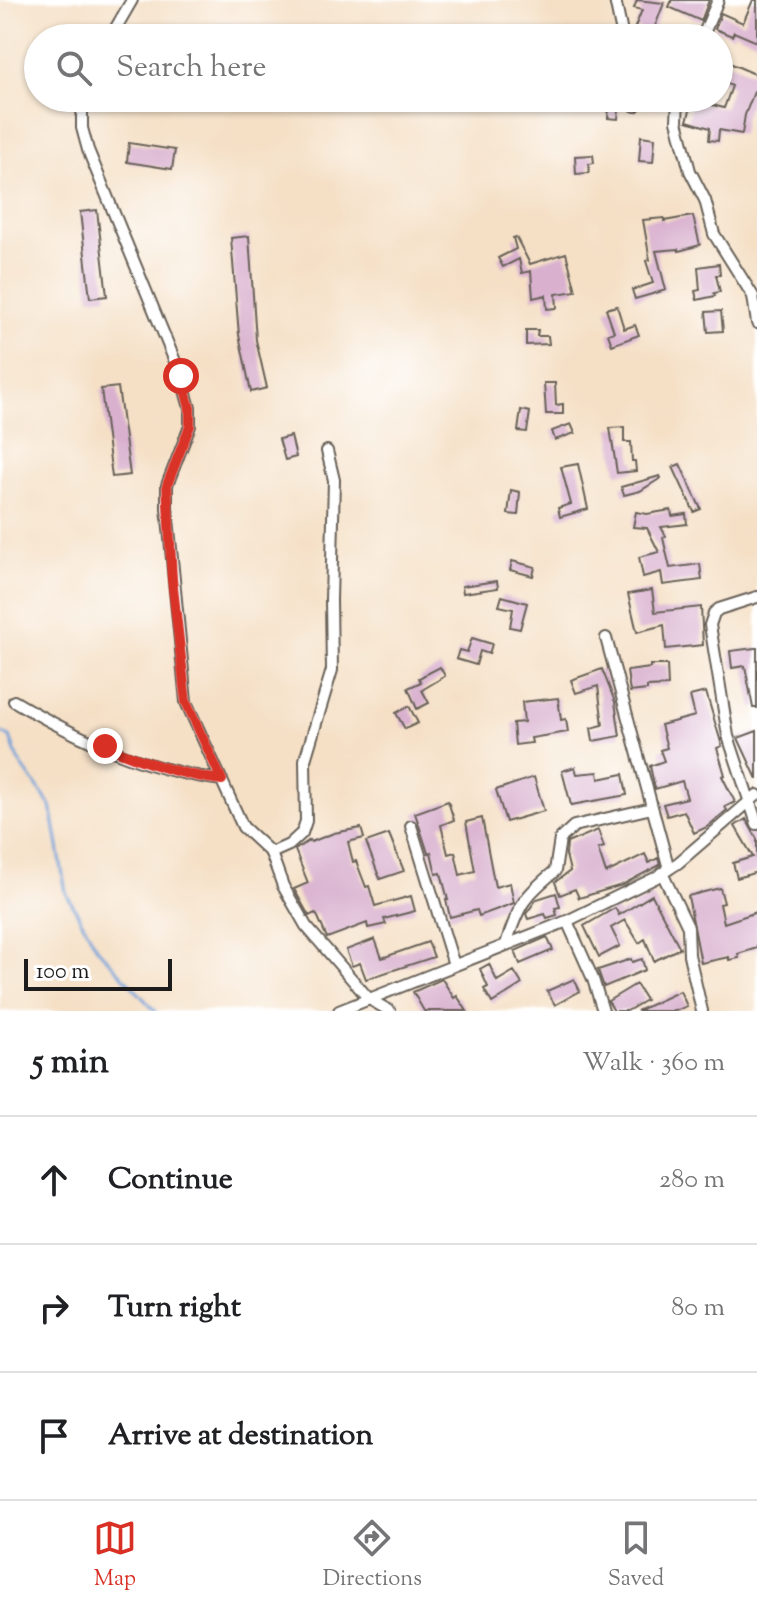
<!DOCTYPE html>
<html lang="en">
<head>
<meta charset="utf-8">
<style>
	:root { --surface:#fff; --page:#f6f6f6; --text:#202124; --muted:#757577; --line:#e0e0e0; --accent:#d93025 }
	body { margin:0; font-family:"Sorts Mill Goudy",serif; background:var(--page); color:var(--text) }
	.scale { position:absolute; left:24px; bottom:20px; width:148px; box-sizing:border-box; padding-left:8px; border:4px solid #1c1c1c; border-top:0; font-size:22px; line-height:28px; white-space:nowrap; color:#1c1c1c; -webkit-text-stroke:6px #fff; paint-order:stroke }
	.stop { position:absolute; width:24px; height:24px; margin:-18px; border:6px solid #d93025; border-radius:50%; background:#fff }
	.stop.end { background:#d93025; border-color:#fff; box-shadow:0 2px 8px #0008 }
	.list { margin:0; padding:0; list-style:none }
	h2 { display:flex; justify-content:space-between; align-items:center; height:104px; margin:0; padding:0 32px; font-size:34px }
	h2 small { font-size:26px; font-weight:400; color:var(--muted) }
	.list li { display:grid; grid-template-columns:52px 1fr auto; gap:24px; align-items:center; box-sizing:border-box; height:128px; padding:0 32px; border-top:2px solid var(--line) }
	.list b { display:block; font-size:30px; white-space:nowrap }
	.list em { font-size:26px; font-style:normal; color:var(--muted) }
	.icon { flex:none; width:44px; height:44px; fill:none; stroke:currentColor; stroke-width:2; stroke-linecap:round; stroke-linejoin:round }
	.map { position:relative; flex:none; width:757px; height:1011px; overflow:hidden }
	.search { position:absolute; background:var(--surface); box-shadow:0 2px 6px #0004; left:24px; right:24px; top:24px; height:88px; display:flex; align-items:center; gap:20px; box-sizing:border-box; padding:0 28px; border-radius:44px; color:var(--muted); font-size:30px }
	.sheet { height:488px; background:var(--surface) }
	nav { display:flex; justify-content:space-around; align-items:center; box-sizing:border-box; height:112px; border-top:2px solid var(--line); background:var(--surface); font-size:22px; color:var(--muted) }
	nav a { display:grid; justify-items:center; gap:4px }
	nav .on { color:var(--accent) }
	.map>svg:first-child { display:block }
	.lines { fill:none; stroke-linecap:round; stroke-linejoin:round }
	.stream { stroke:#6d9fd8; stroke-width:3 }
	.building { fill:#d9b1cf }
	.street-casing { stroke:#686158; stroke-width:14 }
	.street { stroke:#fff; stroke-width:10 }
	.route { stroke:#d93025; stroke-width:10 }
</style>
</head>
<body>
<div class="map">
<svg width="757" height="1011" viewBox="0 0 757 1011">
	<rect width="100%" height="100%" fill="#fff"/>
	<filter id="ink" filterUnits="userSpaceOnUse"><feTurbulence type="fractalNoise" baseFrequency=".0125" numOctaves="2"/><feDisplacementMap in="SourceGraphic" scale="16" xChannelSelector="R" yChannelSelector="G"/><feConvolveMatrix kernelMatrix="1 2 1 2 8 2 1 2 1" color-interpolation-filters="sRGB"/></filter>
	<filter id="wash" filterUnits="userSpaceOnUse"><feTurbulence type="fractalNoise" baseFrequency=".006" numOctaves="4" result="noise"/><feDisplacementMap in="SourceGraphic" scale="32" xChannelSelector="R" yChannelSelector="G"/><feGaussianBlur stdDeviation="1.8" result="paint"/><feColorMatrix in="noise" values="0 0 0 0 0 0 0 0 0 0 0 0 0 0 0 0 0 1.4 0 .05"/><feComposite in="paint" operator="in"/></filter>
	<g filter="url(#wash)">
		<rect width="100%" height="100%" fill="#f5e0c6"/>
		<g class="lines">
			<path class="stream" d="M0,732L10,737L18,760L51,806L66,893L97,948L155,1011"/>
		</g>
		<g id="blocks">
			<path class="building" d="M637,0L664,3L652,34L635,27L642,10L634,8Z
				M672,0H709L701,21L669,7Z
				M753,0H757V42L734,32L732,36L715,29L721,13L743,23Z
				M725,61L757,75V93L754,92L745,115L742,134L719,130L718,141L709,140L710,128L687,121L693,100L724,108L732,86L719,80Z
				M610,98H620L618,119L608,118Z
				M641,136L655,138L653,162L639,161Z
				M129,143L175,150L172,169L127,162Z
				M593,155L594,163L589,164V173L576,174L575,156Z
				M97,210L107,296L90,298L80,212Z
				M693,216L700,245L679,251L678,249L656,251L666,290L635,299L632,290L653,283L646,261L650,260L643,220L664,218V221Z
				M249,236L256,340L267,388L251,392L239,335L231,238Z
				M516,237L530,264L566,253L576,291L556,294L557,308L547,309L546,295L533,298L531,271L522,273L519,259L503,267L498,258L516,249L513,238Z
				M719,264L720,275H716L720,292L714,293L715,296L697,300L695,291L700,290L698,267Z
				M617,306L624,329L635,325L639,335L612,345L608,334L614,332L606,309Z
				M721,311L723,331L708,332L706,312Z
				M526,330H538L537,336H548L549,344L526,345Z
				M544,383H555L556,405L563,404V414H546Z
				M118,387L130,475L112,477L101,389Z
				M521,410L530,412L527,432L518,431Z
				M571,424L575,433L555,440L552,431Z
				M624,427V442H631L632,461H635L636,471L617,473L610,428Z
				M291,436L296,457L285,460L279,439Z
				M578,464L588,509L560,517L558,508L571,504L561,467Z
				M680,464L701,509L694,512L673,467Z
				M660,476L661,478L640,491L624,495L621,487Z
				M511,490L520,492L518,515L508,514Z
				M671,510L672,516L686,514L687,524L661,527L666,536L663,538L670,568L700,564L702,580L663,585L661,572L643,577L639,557L659,552L647,528L633,527L636,512L647,514Z
				M512,561L535,567L533,576L510,570Z
				M497,581L498,588L463,593L462,586Z
				M652,590L655,612L701,607L703,645L666,649L664,625L637,632L628,594Z
				M502,596L527,603L520,629L510,627L513,609L499,606Z
				M472,638L492,644L489,654L480,651L476,665L456,659L459,650L467,652Z
				M755,648H757V708H753L745,666L732,668L730,651Z
				M650,665H667L668,686L647,687V690L630,692L627,671L650,668Z
				M440,667L445,676L422,690L429,703L417,709L408,688L421,682L419,678Z
				M602,669L615,702L620,736L593,741L591,728L603,725L598,686L576,693L571,680Z
				M706,692L722,746L717,748L725,775L722,776L735,802L725,807L727,810L707,827L694,833L684,811L667,816L663,804L687,798L682,781L655,789L650,766L664,761L660,750L667,748L661,725L695,716L690,696Z
				M558,698L561,720L566,719L568,732L531,738L532,743L515,745L513,723L524,722L522,702Z
				M409,706L418,723L405,729L396,713Z
				M757,731V779L738,738Z
				M575,767L577,774L598,772L599,779L623,774L627,795L571,805L562,771Z
				M534,777L544,811L506,822L496,790Z
				M448,801L454,820L441,825L448,854L455,852L460,875L475,871L466,822L482,818L495,887L510,883L514,903L479,916L477,910L450,917L446,900H448L441,873L436,874L431,852L428,853L415,813Z
				M746,819L757,839V872L737,878L733,863L753,857L735,826Z
				M361,828L364,838L348,842L353,862L356,861L366,887L369,886L375,906L411,896L415,911L384,919L386,924L368,928L367,923L327,938L318,917L315,913L309,916L294,889L308,883L295,850L310,840L311,842L334,833Z
				M598,830L604,847L598,849L606,873L645,854L649,863L658,858L660,865L622,885L579,898L575,889L560,895L555,882L570,871L566,855L567,843Z
				M389,834L404,871L380,879L366,842Z
				M720,888L724,903L720,904L724,923L757,912V948L738,954L739,958L729,960V957L701,963L688,896Z
				M556,893L560,907L555,908L557,915L547,918L545,914L528,919L526,914L537,899Z
				M652,895L680,948L654,961L645,939L639,943L625,920L611,928L620,946L599,957L584,926L615,908L619,915Z
				M547,937L553,950L520,964L515,951Z
				M375,939L382,958L428,942L434,957L366,979L360,963L352,966L346,950Z
				M631,959L632,962L642,959L645,970L604,987L598,970Z
				M489,964L497,981L514,971L522,984L492,1003L484,989L488,987L480,969Z
				M442,979L454,998L457,996L467,1011H424L413,992Z
				M574,979L580,991L555,1005L547,991Z
				M636,984L646,1000L627,1011H614L608,1001Z
				M680,991L687,1006L676,1011H637Z"/>
		</g>
	</g>
	<g filter="url(#ink)">
		<use href="#blocks" fill-opacity="0" stroke="#686158" stroke-width="2"/>
		<g class="lines">
			<g class="street-casing">
				<path id="street" d="M615,0L623,38
					M110,38L132,0
					M702,38L718,0
					M82,98V128L88,150L181,376L190,408V426L167,485V508L186,702L243,827L271,853L283,886L306,926L369,999L390,1011
					M634,98L635,106
					M678,98L677,121L690,171L705,200L714,234L753,296L757,323
					M757,597L719,609L714,613L710,625L728,736L757,824
					M606,638L669,869
					M14,701C78,739 147,771 222,780
					M411,826L454,965
					M271,853L289,845L302,833L306,821L305,760L332,670L331,600L334,480L327,451
					M662,873L688,927L689,955L702,1011
					M567,921L593,979L603,1011
					M506,944C519,905 523,897 555,871L560,839L574,826L652,808
					M339,1011L567,921L655,878L678,863L757,795"/>
			</g>
			<use href="#street" class="street"/>
		</g>
	</g>
	<g class="lines" filter="url(#ink)">
		<path class="route" d="M105,746C144,762 180,775 222,780L186,702L172,579L167,485L190,426V408L181,376"/>
	</g>
</svg>
<div class="scale">100 m</div>
<div class="stop" style="left:181px;top:376px"></div>
<div class="stop end" style="left:105px;top:746px"></div>
<div class="search"><svg class="icon" aria-label="search" viewBox="0 0 24 24"><circle cx="10" cy="10" r="6"/><path d="M15 15l6 6"/></svg>Search here</div>
</div>
<section class="sheet">
<h2>5 min<small>Walk · 360 m</small></h2>
<ul class="list">
<li><svg class="icon" aria-label="ahead" viewBox="0 0 24 24"><path d="M12 20V5M6 11l6-6 6 6"/></svg><div><b>Continue</b></div><em>280 m</em></li>
<li><svg class="icon" aria-label="right" viewBox="0 0 24 24"><path d="M7 20v-9h11M14 6l5 5-5 5"/></svg><div><b>Turn right</b></div><em>80 m</em></li>
<li><svg class="icon" aria-label="arrive" viewBox="0 0 24 24"><path d="M6 21V4h12l-3 4 3 4H6"/></svg><div><b>Arrive at destination</b></div></li>
</ul>
</section>
<nav>
<a class="on"><svg class="icon" aria-label="map" viewBox="0 0 24 24"><path d="M3 6l6-2 6 2 6-2v14l-6 2-6-2-6 2zM9 4v14M15 6v14"/></svg>Map</a>
<a><svg class="icon" aria-label="directions" viewBox="0 0 24 24"><path d="M12 3l9 9-9 9-9-9zM9 14v-3h6M13 9l2 2-2 2"/></svg>Directions</a>
<a><svg class="icon" aria-label="saved" viewBox="0 0 24 24"><path d="M7 4h10v16l-5-4-5 4z"/></svg>Saved</a>
</nav>
</body>
</html>
